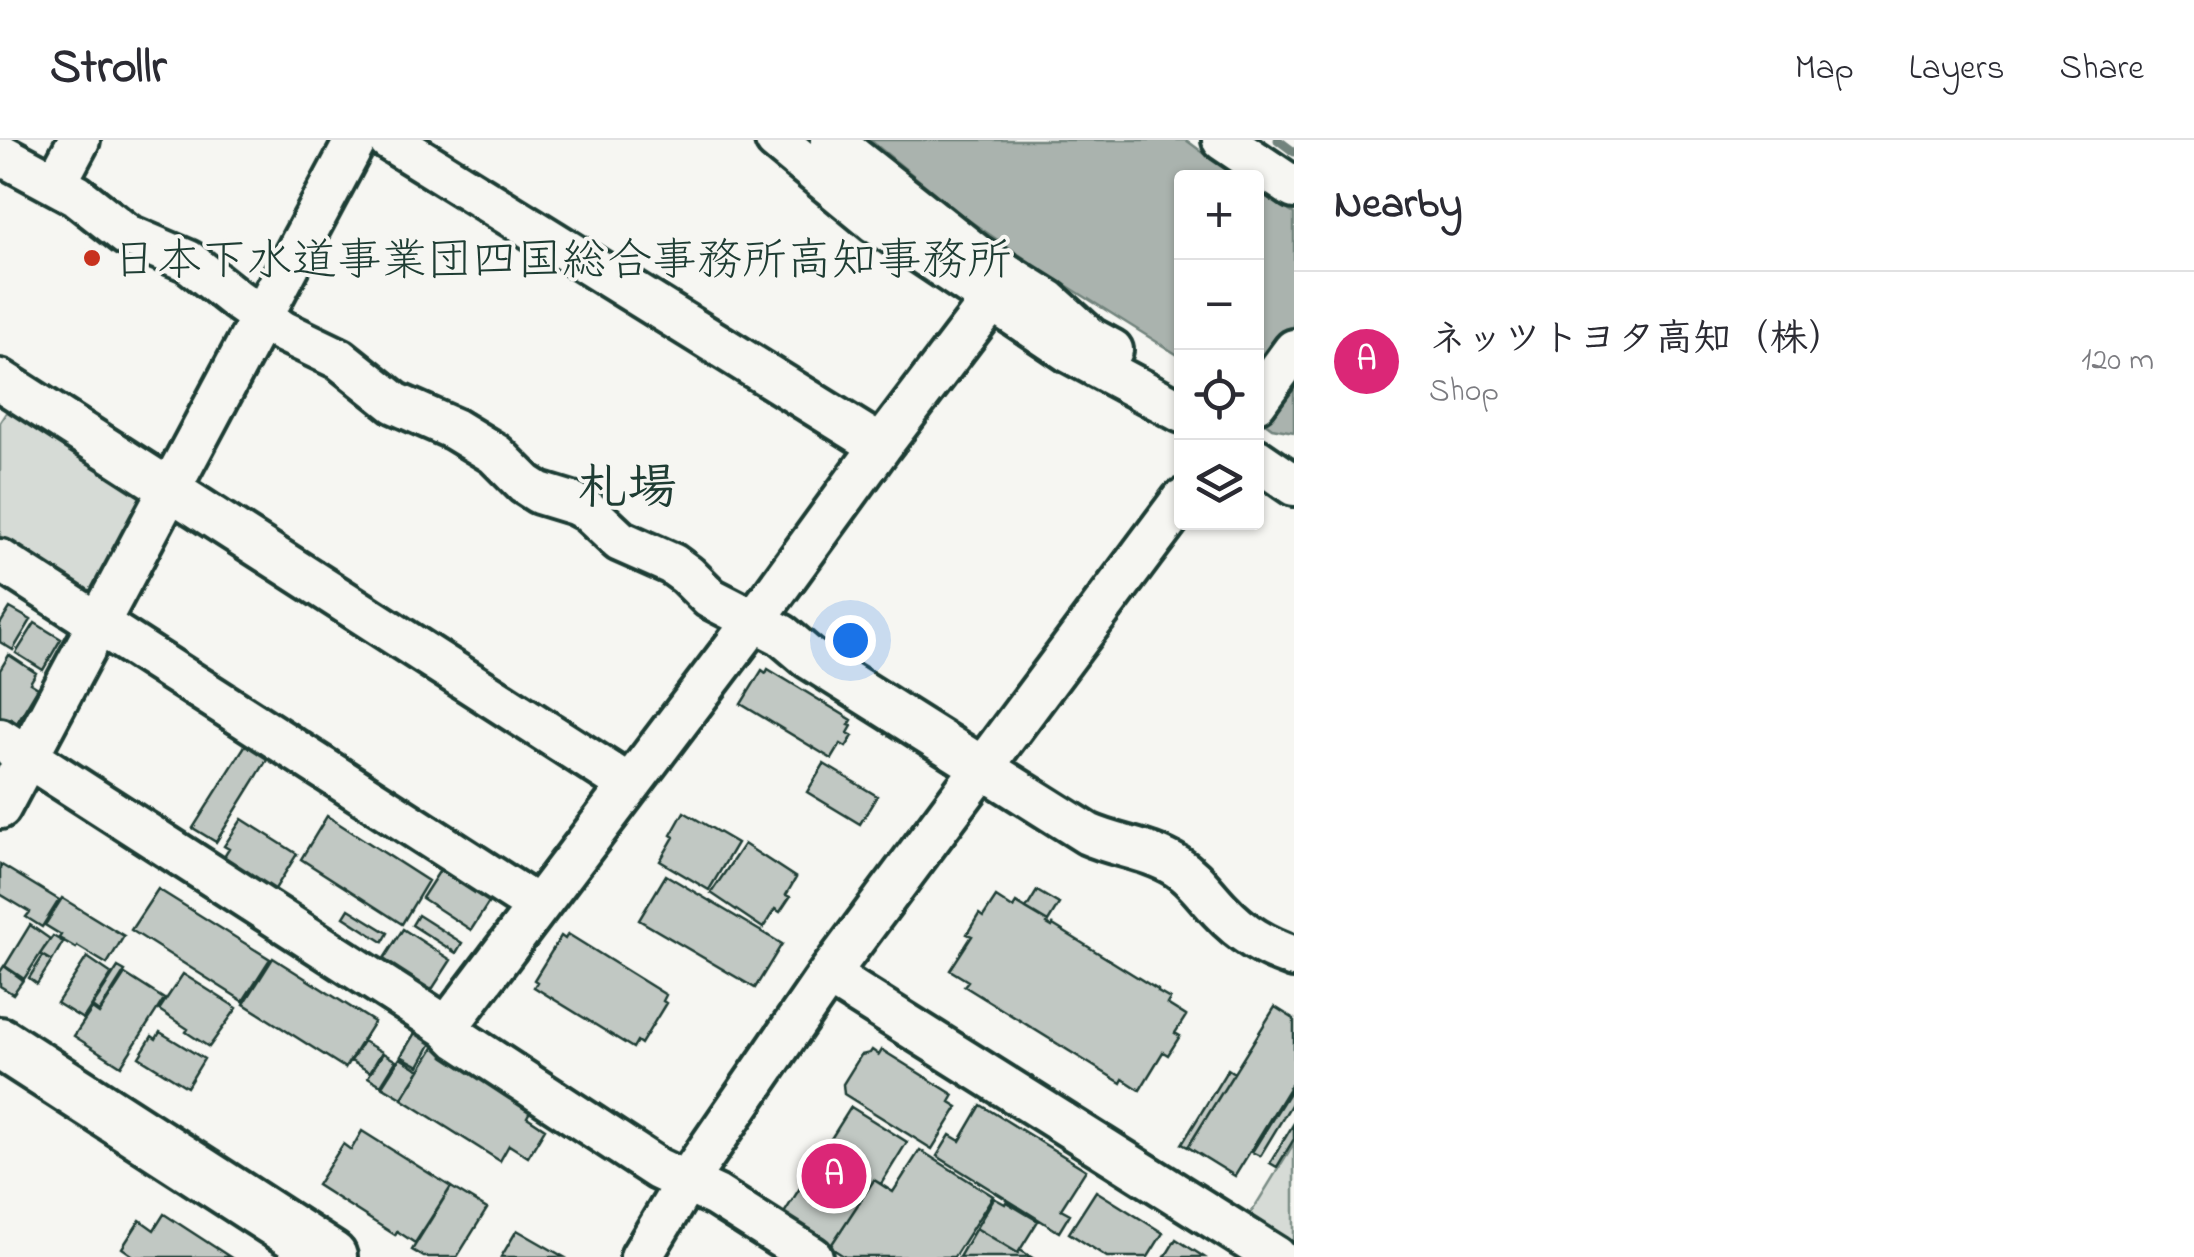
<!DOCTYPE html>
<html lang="en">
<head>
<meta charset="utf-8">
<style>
	:root { --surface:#fff; --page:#f7f7f7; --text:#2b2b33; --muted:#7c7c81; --line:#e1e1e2; --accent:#db2777 }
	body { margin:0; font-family:"Indie Flower","Klee One",sans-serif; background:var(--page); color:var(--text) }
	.controls { position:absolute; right:30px; top:30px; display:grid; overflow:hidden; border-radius:10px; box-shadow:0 2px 8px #0004 }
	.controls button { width:90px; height:90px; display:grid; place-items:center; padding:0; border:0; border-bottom:2px solid var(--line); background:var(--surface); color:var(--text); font:50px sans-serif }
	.you { position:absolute; left:850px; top:500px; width:35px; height:35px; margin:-25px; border:8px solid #fff; border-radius:50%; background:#1a73e8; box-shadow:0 0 0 15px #1a73e833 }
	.badge { display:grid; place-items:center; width:65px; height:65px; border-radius:50%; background:var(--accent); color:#fff; font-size:32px; font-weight:700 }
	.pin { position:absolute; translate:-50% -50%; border:5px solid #fff; box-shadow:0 2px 10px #0006 }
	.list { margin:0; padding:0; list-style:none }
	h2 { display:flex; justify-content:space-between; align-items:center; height:130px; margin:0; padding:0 40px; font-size:42px }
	h2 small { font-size:32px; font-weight:400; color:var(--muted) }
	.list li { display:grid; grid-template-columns:65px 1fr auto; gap:30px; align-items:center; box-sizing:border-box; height:180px; padding:0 40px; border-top:2px solid var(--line) }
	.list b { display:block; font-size:38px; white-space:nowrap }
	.list p { margin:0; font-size:32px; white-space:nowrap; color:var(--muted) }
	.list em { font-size:32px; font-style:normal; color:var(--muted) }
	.icon { flex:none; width:55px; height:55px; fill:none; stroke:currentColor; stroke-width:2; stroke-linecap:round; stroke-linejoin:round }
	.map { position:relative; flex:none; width:1294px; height:1117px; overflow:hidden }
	header { display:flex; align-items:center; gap:60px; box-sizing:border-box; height:140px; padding:0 50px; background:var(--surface); border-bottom:2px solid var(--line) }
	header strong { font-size:48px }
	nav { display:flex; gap:55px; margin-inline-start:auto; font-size:35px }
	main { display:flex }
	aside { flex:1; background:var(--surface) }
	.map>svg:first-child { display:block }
	.green { fill:#d6dbd6; stroke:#7a8c85; stroke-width:2.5 }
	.water { fill:#aab3ae; stroke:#72847d; stroke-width:2.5 }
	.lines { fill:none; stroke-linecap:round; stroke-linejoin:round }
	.stream { stroke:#72847d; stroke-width:9 }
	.building { fill:#c1c8c3; stroke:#1f3d34; stroke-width:2.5 }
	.minor-casing { stroke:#1f3d34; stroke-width:48 }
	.major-casing { stroke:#1f3d34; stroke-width:58 }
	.minor { stroke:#f6f6f2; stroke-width:40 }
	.major { stroke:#f6f6f2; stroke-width:50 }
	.poi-dot { fill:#c8321e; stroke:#f6f6f2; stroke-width:4 }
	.labels { text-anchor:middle; stroke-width:8; stroke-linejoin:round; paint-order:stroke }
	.poi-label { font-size:45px; fill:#1f3d34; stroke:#f6f6f2; text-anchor:start }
	.quarter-label { font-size:50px; font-weight:bold; fill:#1f3d34; stroke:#f6f6f2 }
</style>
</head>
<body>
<header>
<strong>Strollr</strong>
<nav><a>Map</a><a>Layers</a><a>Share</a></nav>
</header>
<main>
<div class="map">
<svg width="1294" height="1117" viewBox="0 0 1294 1117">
	<rect width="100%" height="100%" fill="#f6f6f2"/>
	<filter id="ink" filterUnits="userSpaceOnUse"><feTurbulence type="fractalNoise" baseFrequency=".01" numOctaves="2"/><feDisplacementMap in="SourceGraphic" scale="20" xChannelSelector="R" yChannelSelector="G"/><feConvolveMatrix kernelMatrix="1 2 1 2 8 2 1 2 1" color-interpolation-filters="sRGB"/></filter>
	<g filter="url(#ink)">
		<path class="green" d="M13,262L140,345L144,359L93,452L80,453L0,403V282Z
			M1294,1003V1111L1246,1081Z"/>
		<path class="water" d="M870,0H1186L1236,37L1182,38L1181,217L1034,125L964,77Z
			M1256,50L1294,74V292L1272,288L1257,277Z"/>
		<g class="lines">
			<path class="stream" d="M1278,0L1294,12"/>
		</g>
		<path class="building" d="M10,468L31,480L13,510L0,502V484Z
			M35,483L61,499L43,530L16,513Z
			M9,515L36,533L30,543L38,548L17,583L10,584L0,578V530Z
			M768,529L852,580L849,585L852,586L848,593L853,596L846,607L841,604L832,619L741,564L762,530L766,533Z
			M248,601L270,615L216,702L193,688Z
			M824,624L877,656L860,684L807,652Z
			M684,672L737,703L709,750L660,721L674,697L671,695Z
			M327,676L428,741L402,784L301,719Z
			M242,679L297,714L272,754L221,722L229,709L224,706Z
			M744,704L796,738L786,755L790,757L780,772L775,769L763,788L711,753Z
			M0,724L59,760L42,787L26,777L30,772L0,754Z
			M444,724L493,756L471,790L422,758Z
			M666,735L782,804L755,848L639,780Z
			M158,749L270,819L243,861L131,790Z
			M1037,751L1059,764L1048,782L1026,769Z
			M996,757L1013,768L1016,763L1048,782L1047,784L1052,787L1053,785L1158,850V852L1170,859L1167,864L1186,876L1175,893L1180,896L1168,915L1163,912L1140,950L1123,939L1121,943L964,846L968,841L950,830L972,796L967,794L979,774L983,777Z
			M62,758L124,796L107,824L77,806L76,808L59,798L61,795L45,785Z
			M349,769L388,793L383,802L344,777Z
			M418,775L462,803L456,813L412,785Z
			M30,785L50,799L24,839L5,826Z
			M403,789L451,820L429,854L381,823Z
			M568,794L666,855L663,861L666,863L641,904L637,901L633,908L534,847L537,842L534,840L561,796L565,799Z
			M53,796L63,802L52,821L40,814Z
			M43,816L52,821L37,844L29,838Z
			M87,817L112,834L83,879L57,863Z
			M273,818L374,882L345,928L244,864Z
			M4,826L23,840L13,854L0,846V832Z
			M118,827L125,831L99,872L92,867Z
			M125,834L164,859L121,926L74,896L92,869L99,874Z
			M183,834L237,868L209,907L186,892L188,889L159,870Z
			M1275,867L1294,879V940L1235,1036L1188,1007Z
			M416,891L433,901L419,926L401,916Z
			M160,892L204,919L187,947L139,917L152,896L156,899Z
			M363,901L382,912L370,932L351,921Z
			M438,901L534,964L527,977L545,989L528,1017L509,1005L500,1021L402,959Z
			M872,910L879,915L882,910L954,955L950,962L958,967L932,1009L844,954L843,944L861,915L870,913Z
			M383,913L396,921L381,945L368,937Z
			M400,918L420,930L402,958L382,946Z
			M1228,929L1234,933L1188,1007L1182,1004Z
			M1293,946L1294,960L1260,1016L1252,1012Z
			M981,965L1086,1030L1061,1069L1070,1074L1059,1092L937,1016L950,995L960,1001Z
			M851,967L907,1002L881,1044L874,1040L830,1107L781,1078Z
			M1294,983V999L1277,1027L1270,1023Z
			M362,991L451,1047L415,1103L397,1091L395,1095L317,1045L343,1004L351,1010Z
			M920,1010L993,1056L954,1117H845L830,1107L874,1040L893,1052Z
			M451,1047L487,1069L457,1117H424L412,1110Z
			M1096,1051L1163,1093L1148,1117H1107L1069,1093Z
			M994,1058L1005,1064L1006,1062L1038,1081L1018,1113L976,1088Z
			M164,1074L230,1117H135L122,1108L140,1080L154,1090Z
			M976,1088L1018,1113L1020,1110L1031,1117H959Z
			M517,1090L564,1117H501Z
			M1176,1099L1204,1117H1165Z"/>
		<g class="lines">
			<g class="minor-casing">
				<path id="minor" d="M389,0L881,306
					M776,0L875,82L992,160L1068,211L1182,272
					M831,0L976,115L1049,161L1090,198L1112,210
					M1223,0L1294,48
					M0,14L76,55L127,95L188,121L236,159L282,191L340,219L395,263L454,289L495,314L525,344L539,353L575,364L588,371L620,401L672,424L687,435L710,458L782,495L809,518L1088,694C1117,707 1149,709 1176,726C1195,738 1206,756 1221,771C1242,794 1265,807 1294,817
					M56,43L79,0
					M0,240L629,645
					M1256,262L1294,210
					M1256,319L1294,345
					M0,420L537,766
					M0,599L447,887L459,899L658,1029L716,1056L812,1117
					M0,668L356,0
					M828,835L1276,1117
					M447,887L754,481L881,306L992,160
					M641,1117L686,1042L828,835L1182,360"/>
			</g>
			<g class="major-casing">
				<path id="major" d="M0,903L331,1117"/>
			</g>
			<use href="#minor" class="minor"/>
			<use href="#major" class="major"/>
		</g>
	</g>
	<circle class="poi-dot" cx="92" cy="118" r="10"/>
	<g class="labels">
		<g class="poi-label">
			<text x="112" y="134">日本下水道事業団四国総合事務所高知事務所</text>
		</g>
		<g class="quarter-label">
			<text x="627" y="363">札場</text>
		</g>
	</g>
</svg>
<div class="controls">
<button>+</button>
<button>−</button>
<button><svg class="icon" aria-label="locate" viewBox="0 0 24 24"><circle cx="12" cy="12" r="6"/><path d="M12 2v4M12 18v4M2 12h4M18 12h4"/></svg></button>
<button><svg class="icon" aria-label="layers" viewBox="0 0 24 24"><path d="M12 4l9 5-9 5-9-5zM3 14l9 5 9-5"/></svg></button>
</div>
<div class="you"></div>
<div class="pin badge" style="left:834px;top:1036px">A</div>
</div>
<aside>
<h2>Nearby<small></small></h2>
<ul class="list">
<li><span class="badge">A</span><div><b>ネッツトヨタ高知（株）</b><p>Shop</p></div><em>120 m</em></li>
</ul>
</aside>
</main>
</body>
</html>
